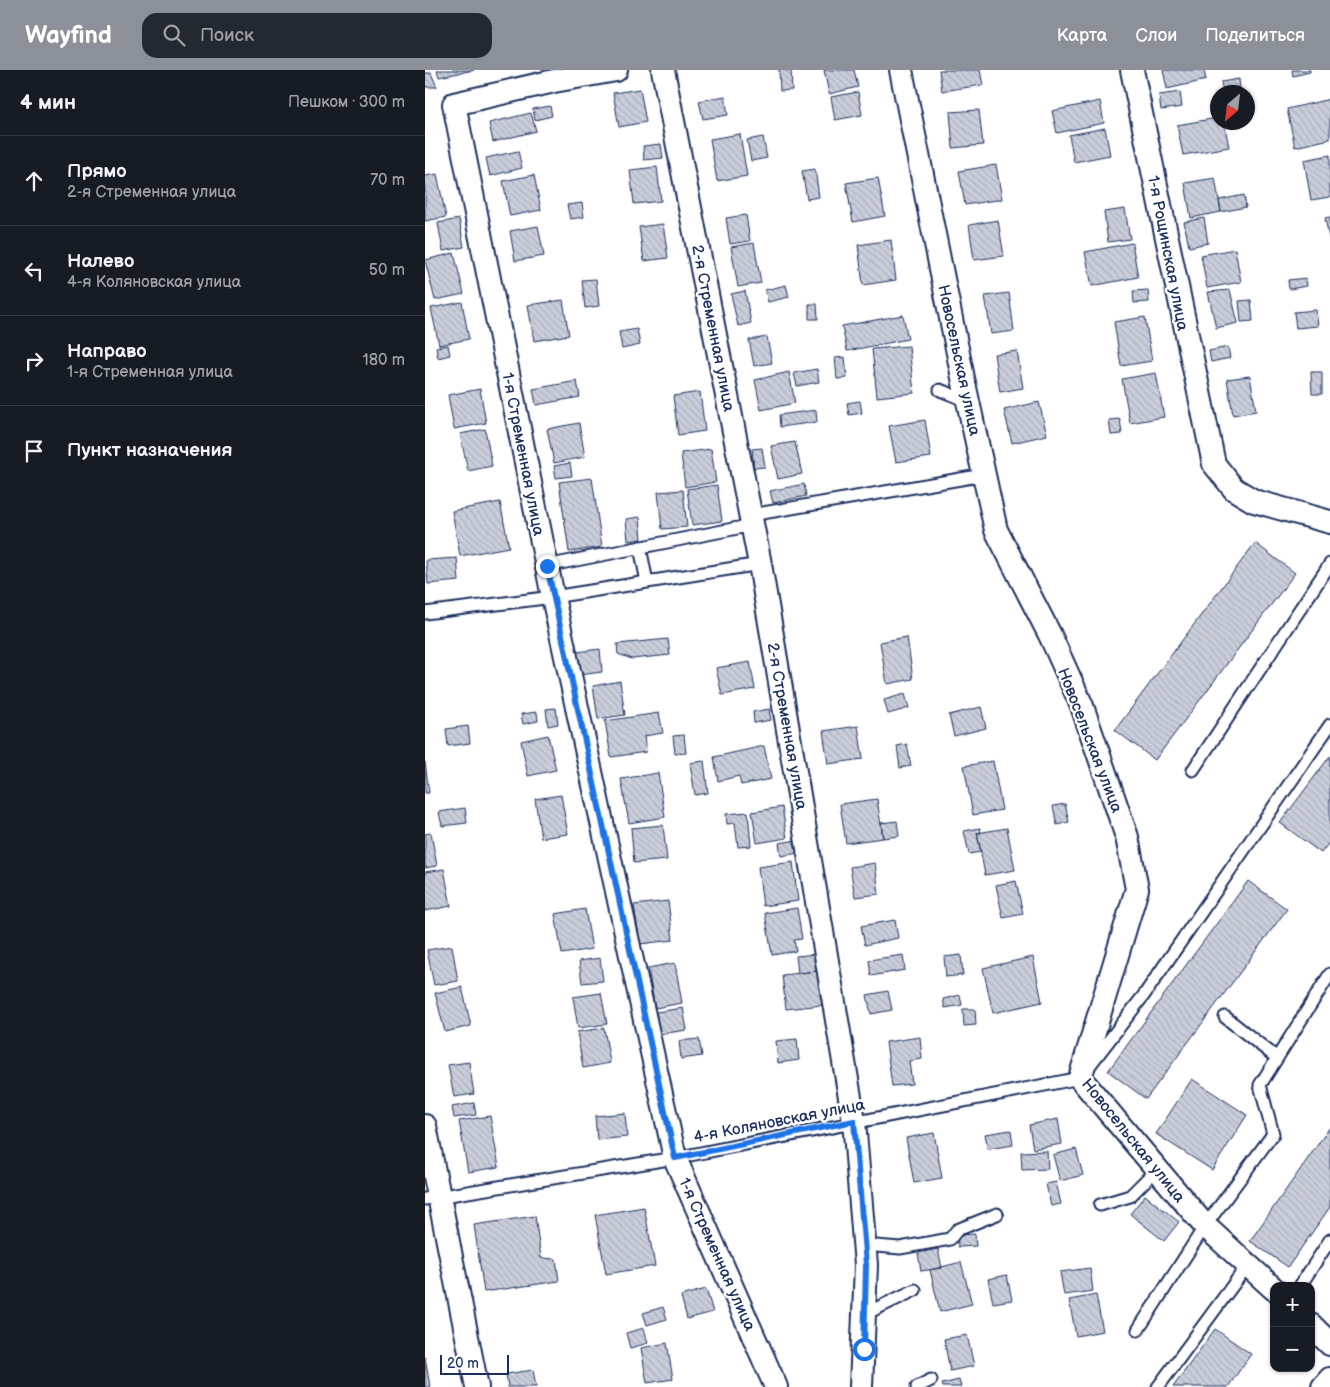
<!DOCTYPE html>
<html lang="ru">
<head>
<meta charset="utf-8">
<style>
	:root { --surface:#171b24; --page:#242831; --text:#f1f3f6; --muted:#9ea1a6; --line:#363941; --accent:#8c9099 }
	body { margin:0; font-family:"Balsamiq Sans",sans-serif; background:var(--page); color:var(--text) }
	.controls { position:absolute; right:15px; bottom:15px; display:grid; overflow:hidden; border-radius:10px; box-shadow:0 1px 4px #0004 }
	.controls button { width:45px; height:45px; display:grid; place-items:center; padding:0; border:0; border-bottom:1px solid var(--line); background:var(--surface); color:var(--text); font:25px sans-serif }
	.compass { position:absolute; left:785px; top:15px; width:45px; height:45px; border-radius:50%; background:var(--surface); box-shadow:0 1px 4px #0004; rotate:208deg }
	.scale { position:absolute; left:15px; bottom:12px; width:69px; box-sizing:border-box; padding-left:5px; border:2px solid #1b2f5e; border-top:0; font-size:14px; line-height:18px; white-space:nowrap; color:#1b2f5e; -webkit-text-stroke:4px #fff; paint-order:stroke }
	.stop { position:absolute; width:15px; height:15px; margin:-11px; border:4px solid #1a73e8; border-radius:50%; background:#fff }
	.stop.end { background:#1a73e8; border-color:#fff; box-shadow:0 1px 5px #0008 }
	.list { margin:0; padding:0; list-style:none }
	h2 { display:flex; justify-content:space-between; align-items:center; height:65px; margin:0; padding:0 20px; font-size:21px }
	h2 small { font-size:16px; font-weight:400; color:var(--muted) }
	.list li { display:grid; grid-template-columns:32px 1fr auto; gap:15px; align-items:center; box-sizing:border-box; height:90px; padding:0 20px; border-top:1px solid var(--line) }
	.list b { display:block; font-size:19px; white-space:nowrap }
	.list p { margin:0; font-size:16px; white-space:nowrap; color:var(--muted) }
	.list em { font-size:16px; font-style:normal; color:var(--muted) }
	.icon { flex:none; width:28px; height:28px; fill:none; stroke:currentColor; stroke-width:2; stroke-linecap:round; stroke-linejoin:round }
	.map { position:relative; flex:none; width:905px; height:1317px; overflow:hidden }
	header { display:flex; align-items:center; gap:30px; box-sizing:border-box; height:70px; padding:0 25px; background:var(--accent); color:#fff }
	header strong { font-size:24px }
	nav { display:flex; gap:28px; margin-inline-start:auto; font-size:18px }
	.search { width:350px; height:45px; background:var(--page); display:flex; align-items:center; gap:12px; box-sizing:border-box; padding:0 18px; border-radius:15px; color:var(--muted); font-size:19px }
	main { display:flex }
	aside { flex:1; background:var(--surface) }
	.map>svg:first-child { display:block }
	.building { fill:url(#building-back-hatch); stroke:#1b2f5e }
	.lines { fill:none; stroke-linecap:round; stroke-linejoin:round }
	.service-casing { stroke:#1b2f5e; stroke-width:15 }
	.minor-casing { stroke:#1b2f5e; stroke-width:26 }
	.service { stroke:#fff; stroke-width:11 }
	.minor { stroke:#fff; stroke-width:22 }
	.route { stroke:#1a73e8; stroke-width:6 }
	.labels { text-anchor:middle; stroke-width:5; stroke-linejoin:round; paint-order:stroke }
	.street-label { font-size:16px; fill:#1b2f5e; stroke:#fff }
</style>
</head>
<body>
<header>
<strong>Wayfind</strong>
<div class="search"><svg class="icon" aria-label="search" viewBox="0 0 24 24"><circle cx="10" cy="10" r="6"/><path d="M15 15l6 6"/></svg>Поиск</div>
<nav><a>Карта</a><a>Слои</a><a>Поделиться</a></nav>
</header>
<main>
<aside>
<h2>4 мин<small>Пешком · 300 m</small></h2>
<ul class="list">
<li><svg class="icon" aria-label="ahead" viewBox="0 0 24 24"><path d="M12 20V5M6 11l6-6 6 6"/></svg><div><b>Прямо</b><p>2-я Стременная улица</p></div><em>70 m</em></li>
<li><svg class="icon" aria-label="left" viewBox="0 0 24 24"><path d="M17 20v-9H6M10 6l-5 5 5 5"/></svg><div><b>Налево</b><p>4-я Коляновская улица</p></div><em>50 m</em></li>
<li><svg class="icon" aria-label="right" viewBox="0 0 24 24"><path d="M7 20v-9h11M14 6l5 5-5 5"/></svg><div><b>Направо</b><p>1-я Стременная улица</p></div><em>180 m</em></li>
<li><svg class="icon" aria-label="arrive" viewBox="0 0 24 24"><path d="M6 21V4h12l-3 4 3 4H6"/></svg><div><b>Пункт назначения</b></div></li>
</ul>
</aside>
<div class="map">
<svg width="905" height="1317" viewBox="0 0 905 1317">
	<defs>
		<pattern id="building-back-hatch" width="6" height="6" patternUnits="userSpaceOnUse" patternTransform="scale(1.25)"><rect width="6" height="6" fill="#caceda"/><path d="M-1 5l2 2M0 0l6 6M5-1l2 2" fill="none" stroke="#adb1be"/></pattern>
	</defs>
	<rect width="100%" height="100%" fill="#fff"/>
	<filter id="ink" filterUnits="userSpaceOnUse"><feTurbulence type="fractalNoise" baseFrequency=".02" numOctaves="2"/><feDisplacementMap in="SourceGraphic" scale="10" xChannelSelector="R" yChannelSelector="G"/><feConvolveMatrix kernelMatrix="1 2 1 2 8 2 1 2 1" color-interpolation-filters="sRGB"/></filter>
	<g filter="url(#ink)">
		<path class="building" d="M12,0H49L14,7Z
			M354,0H366L367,20L355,21Z
			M399,0H429L433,17L404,24Z
			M514,0H555L558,15L517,21Z
			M738,0H779L781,10L742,19Z
			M867,0H885V2L868,6Z
			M0,3H6L12,17H0Z
			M814,9L815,20L798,22L796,12Z
			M215,19L221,52L194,57L188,23Z
			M433,22L437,45L410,50L406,27Z
			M755,22L757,37L736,40L734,25Z
			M300,26L303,45L278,49L274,31Z
			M905,29V69L870,77L862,39Z
			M675,31L679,53L632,63L627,41Z
			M125,36L127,46L110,50L108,39Z
			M554,40L558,75L528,78L525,42Z
			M106,43L111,61L68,72L64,53Z
			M792,48V52H799L804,77L758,85L752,55Z
			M680,58L685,85L649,92L644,65Z
			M315,64L322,106L292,111L285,69Z
			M338,67L342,88L326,91L322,70Z
			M236,74L238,88L219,90L218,76Z
			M93,81L97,98L65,106L61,88Z
			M905,85V127L886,130L879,90Z
			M571,95L577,129L540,135L534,101Z
			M232,97L236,131L209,134L205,100Z
			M390,99L394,127L382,129L377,101Z
			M12,104L21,147L0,151V106Z
			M109,105L116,140L85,146L78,111Z
			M453,108L460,146L428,152L421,113Z
			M790,108L796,142L766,148L760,113Z
			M819,125L821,137L796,142L794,130Z
			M157,133L159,147L145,149L142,135Z
			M700,139L705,169L683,172L679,142Z
			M321,145L325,171L305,174L301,148Z
			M905,147V173L900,148Z
			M779,148L783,173L764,177L759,152Z
			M34,149L39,177L18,181L13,153Z
			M573,150L579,186L549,190L544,155Z
			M238,154L243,188L219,191L214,157Z
			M113,156L119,186L90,191L85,161Z
			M466,170L471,210L438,215L433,175Z
			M329,173L336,213L313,217L306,177Z
			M707,173L713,207L667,216L660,182Z
			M810,179L816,212L782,218L776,185Z
			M29,183L39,224L10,230L0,190Z
			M881,208L882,216L864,219L863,210Z
			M171,209L174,236L160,238L157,210Z
			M361,215L364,227L343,232L340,220Z
			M723,220L724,232L709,233L708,221Z
			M805,220L813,253L791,258L783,222Z
			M320,221L326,253L313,256L306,224Z
			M584,223L589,261L566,264L560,226Z
			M138,230L144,265L109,271L103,235Z
			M826,230L828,251L816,252L814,231Z
			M37,232L44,269L14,275L6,238Z
			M384,234H392L393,249H384Z
			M891,240L893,256L871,258L869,242Z
			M478,245L483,269L422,281L417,256Z
			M720,247L727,291L696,296L689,252Z
			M212,259L215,275L197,279L194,262Z
			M342,267L347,293L329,296L324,270Z
			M23,275L25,285L13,288L11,277Z
			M484,276L489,323L452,327L447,279Z
			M803,277L805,288L786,292L784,281Z
			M592,281L598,318L575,322L569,284Z
			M420,287L422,308L412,309L410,288Z
			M392,299L394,312L372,316L369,303Z
			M364,302L370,333L336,340L330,310Z
			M886,302H897V324H887Z
			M731,303L739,347L705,353L697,309Z
			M825,306L831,341L808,345L802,309Z
			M152,311L155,327L111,335L108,319Z
			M55,319L61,353L29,359L23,325Z
			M275,322L280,361L253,365L248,326Z
			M435,331L437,343L424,345L422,333Z
			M614,332L622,365L587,373L579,340Z
			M391,340L392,352L355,357L354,345Z
			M695,349L697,364L686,365L684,350Z
			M500,350L506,387L471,392L464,356Z
			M154,353L160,387L129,393L122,359Z
			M60,359L67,396L43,401L35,364Z
			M370,372L377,404L353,409L346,376Z
			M337,378L340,397L329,398L327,379Z
			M286,379L291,412L260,417L256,383Z
			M145,393L147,406L131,408L129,396Z
			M167,408L177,477L144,482L134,412Z
			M379,414L381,426L348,433L345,421Z
			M292,415L297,451L267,455L262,419Z
			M258,420L262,457L237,459L233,422Z
			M75,432L84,477L35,486L27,441Z
			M215,447L217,469L203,471L201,449Z
			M830,473L870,503L730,690L690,660Z
			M32,488L34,511L3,514L1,490Z
			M482,567L488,609L462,614L455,572Z
			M243,569L245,585L207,589L193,584L192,574Z
			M175,579L177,602L154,605L152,582Z
			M325,592L330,619L297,625L291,598Z
			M195,611L200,645L173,649L168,616Z
			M480,624L484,638L463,644L459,630Z
			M556,637L561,658L529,666L524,645Z
			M131,638L133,654L123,656L121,639Z
			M344,639L346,650L329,653L328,642Z
			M112,642L113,651L98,654L96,644Z
			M234,643L238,663L219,666L221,682L186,687L180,651Z
			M43,656L45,673L23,676L21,659Z
			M433,656L438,689L403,694L398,661Z
			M123,665L131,700L103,706L96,671Z
			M259,665L261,683L250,684L248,666Z
			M482,674L486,696L475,698L472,676Z
			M339,676L346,709L316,715L314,706L293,711L289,687Z
			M905,686V771L896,783L855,753Z
			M279,691L283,723L270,725L265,693Z
			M568,691L577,740L548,745L539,696Z
			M0,692L4,723H0Z
			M233,703L240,747L204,753L196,709Z
			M136,725L143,764L116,768L110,729Z
			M452,729L458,768L421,773L415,734Z
			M640,734L644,752L632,755L628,736Z
			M357,737L362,768L332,773L327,742Z
			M40,738L42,753L17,756L14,742Z
			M323,742L326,776L313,777L310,753L302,754L301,744Z
			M472,751L474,766L458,768L456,753Z
			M238,755L242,790L209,793L206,758Z
			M555,758L556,763H552L556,782L544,784L539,761Z
			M582,758L590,800L560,805L552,763Z
			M6,763L12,796L0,798V764Z
			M372,770L374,783L356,786L354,773Z
			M368,792L373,831L338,836L333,797Z
			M450,793L454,824L430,827L425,797Z
			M19,799L26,836L0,841V802Z
			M591,811L598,844L578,848L571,815Z
			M823,811L862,839L721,1029L683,1001Z
			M243,831L248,870L215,874L209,835Z
			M372,838L377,869L369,870L371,881L347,885L340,843Z
			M160,839L167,879L137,884L130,844Z
			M470,850L473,868L440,875L436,856Z
			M27,876L33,911L9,915L2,880Z
			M391,884L393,901L373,903L371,886Z
			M478,885L480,900L446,906L444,890Z
			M536,885L538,905L521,907L519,887Z
			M608,887L617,932L568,943L558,898Z
			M175,888L178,911L157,913L154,891Z
			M250,893L257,933L230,938L223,898Z
			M393,901L397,935L361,939L357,905Z
			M37,917L46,956L20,962L10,923Z
			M463,921L467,940L446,944L442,925Z
			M176,923L182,954L153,958L148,927Z
			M535,925L537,935L520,938L518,929Z
			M258,938L262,960L235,964L231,942Z
			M538,939H550L551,955L539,956Z
			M179,958L185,993L158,998L152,962Z
			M495,967L497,989L484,991L487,1014L467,1016L461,972Z
			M274,969L277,986L256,989L254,971Z
			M372,969L374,990L353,993L351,971Z
			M44,992L49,1024L29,1027L23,995Z
			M767,1009L822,1045L787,1100L731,1064Z
			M49,1033L51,1045L29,1048L27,1037Z
			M200,1043L202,1067L172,1070L170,1046Z
			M65,1046L74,1097L43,1102L34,1051Z
			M633,1049L637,1074L608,1079L604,1055Z
			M905,1057V1137L863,1197L825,1171Z
			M586,1060L588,1075L563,1079L560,1064Z
			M509,1063L517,1108L489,1113L481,1068Z
			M651,1079L658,1105L635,1111L628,1085Z
			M622,1081L623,1099L597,1100L596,1082Z
			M631,1112L636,1134L626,1136L621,1114Z
			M720,1125L754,1152L739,1171L705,1144Z
			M219,1137L230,1196L181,1204L170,1145Z
			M110,1146L116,1188L131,1189L134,1211L59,1222L49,1155Z
			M550,1164L551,1176L533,1177L532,1165Z
			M513,1179L517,1198L496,1201L493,1183Z
			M536,1192L547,1234L515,1242L505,1200Z
			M665,1198L668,1221L639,1225L635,1202Z
			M582,1205L587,1230L568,1233L563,1209Z
			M281,1219L288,1242L262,1249L256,1226Z
			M671,1225L678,1261L651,1266L644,1230Z
			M238,1237L242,1249L222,1255L218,1243Z
			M219,1258L223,1273L205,1278L201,1263Z
			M790,1259L826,1284L803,1317H748Z
			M542,1265L549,1296L525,1301L519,1269Z
			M242,1273L248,1309L222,1313L216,1278Z
			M0,1287L5,1317H0Z
			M108,1300L111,1317H83L81,1304Z
			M534,1310L536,1317H518L517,1314Z"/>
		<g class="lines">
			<g class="service-casing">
				<path id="service" d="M515,320L543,331
					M326,445L559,405
					M215,477L222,512
					M121,496L328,455
					M0,543L128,527L335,494
					M768,700L905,494
					M800,947L852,988
					M0,1129L250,1088L655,1008L719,925L905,655
					M675,1135L705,1126L732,1099
					M439,1175L475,1178L525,1169L532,1160L572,1144
					M875,1216L905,1170
					M440,1244L490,1220
					M713,1260L780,1156L848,1064L835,1015L905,904
					M492,1317L506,1310
					M733,1317L822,1196"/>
			</g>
			<g class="minor-casing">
				<path id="minor" d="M191,0L129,11L29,34L128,527L250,1088L351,1317
					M238,0L335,494L429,1051L441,1195L436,1317
					M476,0L539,313L571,460L625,565L657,636L702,767L712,819L655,1008L780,1156L849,1219
					M707,0L789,394L809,419L829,431L905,452
					M0,1056L52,1317
					M886,1255L905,1274
					M898,1317L905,1309"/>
			</g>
			<use href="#service" class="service"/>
			<use href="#minor" class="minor"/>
		</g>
	</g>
	<g class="lines" filter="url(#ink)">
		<path class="route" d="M122,496L250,1088L429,1051L441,1195L439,1279"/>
	</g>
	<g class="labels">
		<g class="street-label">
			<text transform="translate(744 183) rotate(79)" y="6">1-я Рощинская улица</text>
			<text transform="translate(289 258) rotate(79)" y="6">2-я Стременная улица</text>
			<text transform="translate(535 290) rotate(78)" y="6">Новосельская улица</text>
			<text transform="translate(99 384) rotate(79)" y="6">1-я Стременная улица</text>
			<text transform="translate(363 656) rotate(80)" y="6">2-я Стременная улица</text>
			<text transform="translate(666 670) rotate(69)" y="6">Новосельская улица</text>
			<text transform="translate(354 1050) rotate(-11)" y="6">4-я Коляновская улица</text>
			<text transform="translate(709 1070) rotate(51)" y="6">Новосельская улица</text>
			<text transform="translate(293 1184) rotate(66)" y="6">1-я Стременная улица</text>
		</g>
	</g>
</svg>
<div class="controls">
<button>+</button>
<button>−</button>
</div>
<svg class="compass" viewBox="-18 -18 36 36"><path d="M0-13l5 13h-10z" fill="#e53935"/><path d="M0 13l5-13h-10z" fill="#9ea1a6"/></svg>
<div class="scale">20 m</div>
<div class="stop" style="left:439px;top:1279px"></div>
<div class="stop end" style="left:122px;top:496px"></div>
</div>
</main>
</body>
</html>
